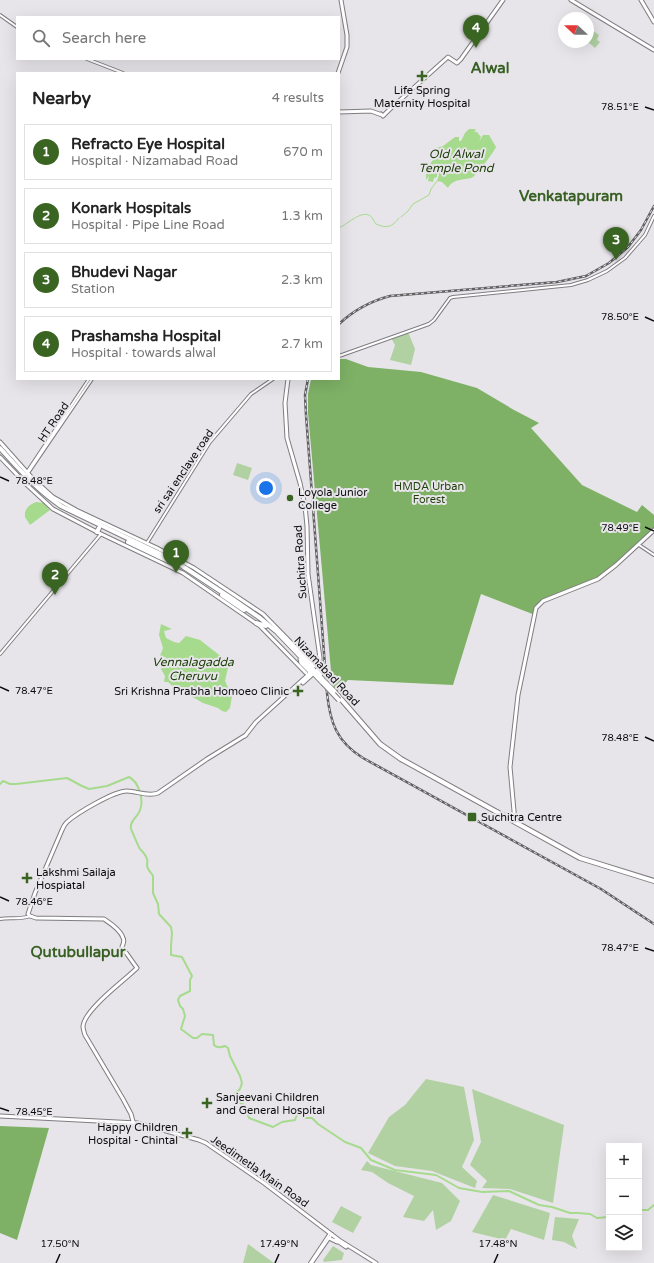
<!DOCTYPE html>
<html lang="en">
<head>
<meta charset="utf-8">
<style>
	:root { --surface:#fff; --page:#f6f6f6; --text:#222; --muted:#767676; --line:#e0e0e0; --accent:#396422 }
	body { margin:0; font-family:"Varela Round",sans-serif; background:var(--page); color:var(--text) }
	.controls { position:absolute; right:12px; bottom:12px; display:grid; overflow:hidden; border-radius:0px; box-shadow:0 4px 16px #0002 }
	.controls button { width:36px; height:36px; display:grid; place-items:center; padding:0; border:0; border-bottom:1px solid var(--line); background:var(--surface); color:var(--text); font:20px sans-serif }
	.compass { position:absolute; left:558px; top:12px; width:36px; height:36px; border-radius:50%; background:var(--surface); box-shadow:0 4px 16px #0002; rotate:292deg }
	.you { position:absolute; left:266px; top:488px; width:14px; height:14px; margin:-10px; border:3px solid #fff; border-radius:50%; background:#1a73e8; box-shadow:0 0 0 6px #1a73e833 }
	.badge { display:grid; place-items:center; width:26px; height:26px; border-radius:50%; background:var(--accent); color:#fff; font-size:13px; font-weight:700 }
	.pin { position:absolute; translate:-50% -33px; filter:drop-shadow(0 1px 2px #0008) }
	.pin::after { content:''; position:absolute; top:21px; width:14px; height:12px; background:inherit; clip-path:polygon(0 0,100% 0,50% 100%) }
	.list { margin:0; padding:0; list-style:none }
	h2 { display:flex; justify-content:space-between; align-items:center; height:52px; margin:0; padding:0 16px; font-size:17px }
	h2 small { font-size:13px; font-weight:400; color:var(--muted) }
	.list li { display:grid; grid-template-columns:26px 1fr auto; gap:12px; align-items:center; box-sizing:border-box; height:56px; margin:0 8px 8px; padding:0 8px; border:1px solid var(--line); border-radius:0px }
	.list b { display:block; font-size:15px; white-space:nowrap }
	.list p { margin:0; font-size:13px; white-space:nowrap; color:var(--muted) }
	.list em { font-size:13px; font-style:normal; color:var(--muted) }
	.icon { flex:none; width:22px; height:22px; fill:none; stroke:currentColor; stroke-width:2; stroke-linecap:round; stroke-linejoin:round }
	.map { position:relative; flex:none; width:654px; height:1263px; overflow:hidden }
	.search { position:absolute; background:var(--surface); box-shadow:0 4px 16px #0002; left:16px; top:16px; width:324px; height:44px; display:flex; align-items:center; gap:10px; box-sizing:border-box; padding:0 14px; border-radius:0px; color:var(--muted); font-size:15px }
	.panel { position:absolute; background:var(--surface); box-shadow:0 4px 16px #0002; left:16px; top:72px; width:324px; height:308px; border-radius:0px }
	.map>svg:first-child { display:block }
	.green { fill:#b1d1a3 }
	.forest { fill:#7eb166 }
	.water { fill:#a6db8d }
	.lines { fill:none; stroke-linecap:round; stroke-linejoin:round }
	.stream { stroke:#a6db8d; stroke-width:1 }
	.canal { stroke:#a6db8d; stroke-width:2 }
	.minor-casing { stroke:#7f7d81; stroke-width:4 }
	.major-casing { stroke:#7f7d81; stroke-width:5 }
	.highway-casing { stroke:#7f7d81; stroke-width:6 }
	.minor { stroke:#fff; stroke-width:2 }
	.major { stroke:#fff; stroke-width:3 }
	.highway { stroke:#fff; stroke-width:4 }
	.rail-casing { stroke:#605f61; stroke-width:2.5 }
	.rail { stroke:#e7e5e9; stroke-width:1; stroke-dasharray:3; stroke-linecap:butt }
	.highway-bridge-casing { stroke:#7f7d81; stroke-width:6; stroke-linecap:butt }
	.highway-bridge { stroke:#fff; stroke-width:4 }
	.ticks { fill:none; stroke:#0c0c0d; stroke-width:1.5 }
	.poi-dot { fill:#396422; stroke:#e7e5e9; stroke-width:1.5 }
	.labels { text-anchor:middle; stroke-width:4; stroke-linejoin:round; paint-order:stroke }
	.poi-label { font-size:11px; fill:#0c0c0d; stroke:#e7e5e9; text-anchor:start }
	.street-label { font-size:11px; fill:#0c0c0d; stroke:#e7e5e9 }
	.park-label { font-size:11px; fill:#1d3e08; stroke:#e7e5e9 }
	.water-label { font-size:12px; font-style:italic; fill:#1e400a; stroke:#e7e5e9 }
	.district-label { font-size:15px; font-weight:bold; fill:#396024; stroke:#e7e5e9 }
	.ticks-label { font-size:10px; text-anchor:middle; fill:#0c0c0d; stroke:#e7e5e9; stroke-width:4; stroke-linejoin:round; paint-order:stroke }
</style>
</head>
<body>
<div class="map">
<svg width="654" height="1263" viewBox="0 0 654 1263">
	<rect width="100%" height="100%" fill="#e7e5e9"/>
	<path class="green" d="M592,30L599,35L597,40L600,42L595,48L588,42V34Z
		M408,332L415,349L411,365L390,360L395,345L391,338Z
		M237,463L252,468L248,480L233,475Z
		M63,568L67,573L59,582L54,578Z
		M426,1079L464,1087L474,1140L462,1167L477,1181L475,1188L432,1171L395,1166L368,1153L389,1117L405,1105Z
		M472,1089L564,1125L553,1203L510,1189L482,1188L487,1181L470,1165L481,1142Z
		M367,1161L371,1165L442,1183L460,1201L451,1221L436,1230L433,1210L424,1221L403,1217L414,1196L388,1183L372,1172L361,1170Z
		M493,1195L550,1213L544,1240L511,1229L505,1240L472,1232Z
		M341,1206L362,1217L353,1233L332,1222Z
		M555,1217L579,1219L572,1236L577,1249L564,1242L552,1240Z
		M248,1244L274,1263H243Z
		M333,1246L344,1253L342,1260L324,1262L323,1260Z"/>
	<path class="forest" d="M339,359H346L368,367L421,372L477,388L514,410L539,423L531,428L582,485L637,512L642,505L654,515V530L640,545L596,580L540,603L537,607L535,615L481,594L453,685L348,680L337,692L332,682L308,413V394L311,379H339Z
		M0,1126L49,1128L17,1240L0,1233Z"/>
	<path class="water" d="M469,129H475L476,130L474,132H477L481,137L479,142L483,135H489L496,147C494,152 477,174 473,177C466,181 454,177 448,188L442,182L437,181L439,175L437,171V177L434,178L433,182L428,181L429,176L426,180V174L430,170L429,165L433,160L437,148L443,146L455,137H459V141H461L465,133Z
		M36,502L44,503L50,510L30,525L25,517C24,509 29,505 36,502Z
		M161,624L172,629L164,631L166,638L174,642L179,643L186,636L200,640L227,661L229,663L225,681L232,696L230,708L226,712L222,711L218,708L203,703L191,696L178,691L168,682H164L165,676L161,669L166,658L165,657H161L160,656L163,648L159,635Z"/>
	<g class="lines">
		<path class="stream" d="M401,217L408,211L413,204L429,195L431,189L437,181
			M339,228C348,224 365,206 373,219C374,221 375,223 376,224C387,229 392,227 399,218"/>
		<path class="canal" d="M0,784L3,781L10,784H16L67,778L82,786L89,789L107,786L129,777C139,782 144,800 140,810C138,817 129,821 131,829C132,831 139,848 140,849C143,852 146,855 147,859C148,862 147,862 147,865C147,870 151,872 153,876V893L158,904L159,914L171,927L172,933L171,946V955L182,957L192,976L190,980V991L180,996L178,1000L180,1006L183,1009L185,1016L181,1029L193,1038H197L202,1034L213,1035L214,1045C217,1048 220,1048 225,1046L228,1048L230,1056L240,1076L242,1083L240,1089L232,1096L233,1099L246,1106L247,1113L249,1118L273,1127L282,1122L295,1120L298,1112L304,1113L305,1118H312L318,1124L345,1142L361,1148L371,1160L395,1170L436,1175L459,1188L482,1192L509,1191L539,1205L552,1207L570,1213H578L590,1214L597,1218L609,1217
			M639,1210H648L654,1205"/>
		<g class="minor-casing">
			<path id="minor" d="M0,15L17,27
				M87,59L123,73
				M339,356L429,324L434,320L450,298L453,297L571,285L588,280L607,271L625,258L645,235L654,216
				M27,472L89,379
				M28,473L92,379
				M147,543L210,442L251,394L273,379
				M639,545L654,555
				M0,654L101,534
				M0,919C9,917 21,920 30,916
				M310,1263L330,1233
				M312,1263L332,1234"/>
		</g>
		<g class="major-casing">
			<path id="major" d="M571,0L654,50
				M641,0L654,22
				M338,73L347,47V35L341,0
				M339,112L371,111L382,115
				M381,114L383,116L389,110L448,57L457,63L461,59L503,0
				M288,379L285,403L287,438L300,483L305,506L307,526L308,574L320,658V666L316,672
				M0,442L33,479L53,497L76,510L157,548L194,568L263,614L314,666H317L319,663
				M0,457L27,485L53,509L97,532L183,573L260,626L306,673
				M303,683L314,673
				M245,736L256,722L309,674L310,672L301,663L300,659
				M515,822L510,767L518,695L536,608L543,601L598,579L616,565L654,530
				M0,1116L137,1123L199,1140L206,1143L264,1183L339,1240L376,1263
				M134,1125L131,1114L123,1099L85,1035C84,1032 83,1029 83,1026C85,1009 124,981 137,968L122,947C123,944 125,941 123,938C121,930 110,923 104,919L36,918L30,916L28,914L35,893L62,830C63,827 64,825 67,822C77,813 114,791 127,791C137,791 148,797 158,793L207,759L246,735
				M329,1238L337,1242
				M336,1240L346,1247"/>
		</g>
		<g class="highway-casing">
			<path id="highway" d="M0,448C19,469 37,490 61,506L173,560L231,598L260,618L277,632L324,681
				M97,532L99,528
				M128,542L176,565
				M222,595L244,610
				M256,623L266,626
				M302,661L323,683
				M320,675V666
				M334,691L380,744L401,759L580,858L654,881"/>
		</g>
		<use href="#minor" class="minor"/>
		<use href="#major" class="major"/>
		<use href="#highway" class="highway"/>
		<g class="rail-casing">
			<path id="rail" d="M339,324C354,310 371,301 390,296L557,282L586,276L609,263L628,247L641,230L654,206
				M308,379L305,395L306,415L327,693C330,723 337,742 363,758L601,889L654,924"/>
		</g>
		<use href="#rail" class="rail"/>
		<g class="highway-bridge-casing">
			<path id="highway-bridge" d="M324,681L334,691
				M323,683L339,700"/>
		</g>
		<use href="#highway-bridge" class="highway-bridge"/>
	</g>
	<path class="ticks" d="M645,107L654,110M645,317L654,321M0,477L9,481M645,527L654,531M0,687L9,691M645,737L654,741M0,897L9,901M645,948L654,951M0,1108L9,1111M56,1263L60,1254M275,1263L279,1254M494,1263L498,1254"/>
	<g class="poi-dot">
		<path d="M420 70h4v4h4v4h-4v4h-4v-4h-4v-4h4z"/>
		<circle cx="290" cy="498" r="4"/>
		<path d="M296 685h4v4h4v4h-4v4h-4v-4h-4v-4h4z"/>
		<rect x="467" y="812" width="10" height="10" rx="2"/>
		<path d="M25 872h4v4h4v4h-4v4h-4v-4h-4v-4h4z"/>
		<path d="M205 1097h4v4h4v4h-4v4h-4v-4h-4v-4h4z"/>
		<path d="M185 1127h4v4h4v4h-4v4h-4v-4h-4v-4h4z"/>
	</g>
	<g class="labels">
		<g class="poi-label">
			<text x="422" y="94" text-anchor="middle">Life Spring<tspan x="422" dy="13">Maternity Hospital</tspan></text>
			<text x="298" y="496">Loyola Junior<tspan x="298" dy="13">College</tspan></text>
			<text x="289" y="695" text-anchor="end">Sri Krishna Prabha Homoeo Clinic</text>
			<text x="481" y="821">Suchitra Centre</text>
			<text x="36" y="876">Lakshmi Sailaja<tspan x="36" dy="13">Hospiatal</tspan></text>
			<text x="216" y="1101">Sanjeevani Children<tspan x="216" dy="13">and General Hospital</tspan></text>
			<text x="178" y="1131" text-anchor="end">Happy Children<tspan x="178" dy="13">Hospital - Chintal</tspan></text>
		</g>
		<g class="street-label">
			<text transform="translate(53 422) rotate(-56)" y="4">HT Road</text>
			<text transform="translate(183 471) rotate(-56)" y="4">sri sai enclave road</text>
			<text transform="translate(300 562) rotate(-94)" y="4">Suchitra Road</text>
			<text transform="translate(327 671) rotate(47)" y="4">Nizamabad Road</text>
			<text transform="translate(260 1171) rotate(35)" y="4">Jeedimetla Main Road</text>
		</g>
		<g class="park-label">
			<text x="429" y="490">HMDA Urban<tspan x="429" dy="13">Forest</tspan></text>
		</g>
		<g class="water-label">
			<text x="456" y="158">Old Alwal<tspan x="456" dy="14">Temple Pond</tspan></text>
			<text x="193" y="666">Vennalagadda<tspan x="193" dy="14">Cheruvu</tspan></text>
		</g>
		<g class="district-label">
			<text x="490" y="73">Alwal</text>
			<text x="571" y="201">Venkatapuram</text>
			<text x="78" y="957">Qutubullapur</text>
		</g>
	</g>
	<g class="ticks-label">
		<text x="620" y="110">78.51°E</text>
		<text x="620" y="320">78.50°E</text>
		<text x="34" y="484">78.48°E</text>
		<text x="620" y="531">78.49°E</text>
		<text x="34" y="694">78.47°E</text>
		<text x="620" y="741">78.48°E</text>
		<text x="34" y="905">78.46°E</text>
		<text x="620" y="951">78.47°E</text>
		<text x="34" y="1115">78.45°E</text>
		<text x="60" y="1247">17.50°N</text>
		<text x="279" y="1247">17.49°N</text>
		<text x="498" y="1247">17.48°N</text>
	</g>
</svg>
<div class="controls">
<button>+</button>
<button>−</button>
<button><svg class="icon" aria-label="layers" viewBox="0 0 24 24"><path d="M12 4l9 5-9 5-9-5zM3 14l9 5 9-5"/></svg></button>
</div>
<svg class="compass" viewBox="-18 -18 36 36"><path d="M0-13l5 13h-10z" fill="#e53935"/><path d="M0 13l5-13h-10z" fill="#767676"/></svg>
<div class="you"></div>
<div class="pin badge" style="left:176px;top:573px">1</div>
<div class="pin badge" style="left:55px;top:595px">2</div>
<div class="pin badge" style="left:616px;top:260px">3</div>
<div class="pin badge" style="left:476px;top:48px">4</div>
<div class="search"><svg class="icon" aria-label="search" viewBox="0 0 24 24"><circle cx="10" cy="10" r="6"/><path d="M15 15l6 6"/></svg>Search here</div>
<section class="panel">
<h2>Nearby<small>4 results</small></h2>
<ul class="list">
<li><span class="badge">1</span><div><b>Refracto Eye Hospital</b><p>Hospital · Nizamabad Road</p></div><em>670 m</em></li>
<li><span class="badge">2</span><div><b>Konark Hospitals</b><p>Hospital · Pipe Line Road</p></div><em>1.3 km</em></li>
<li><span class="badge">3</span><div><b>Bhudevi Nagar</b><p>Station</p></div><em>2.3 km</em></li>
<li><span class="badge">4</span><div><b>Prashamsha Hospital</b><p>Hospital · towards alwal</p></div><em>2.7 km</em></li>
</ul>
</section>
</div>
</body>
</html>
